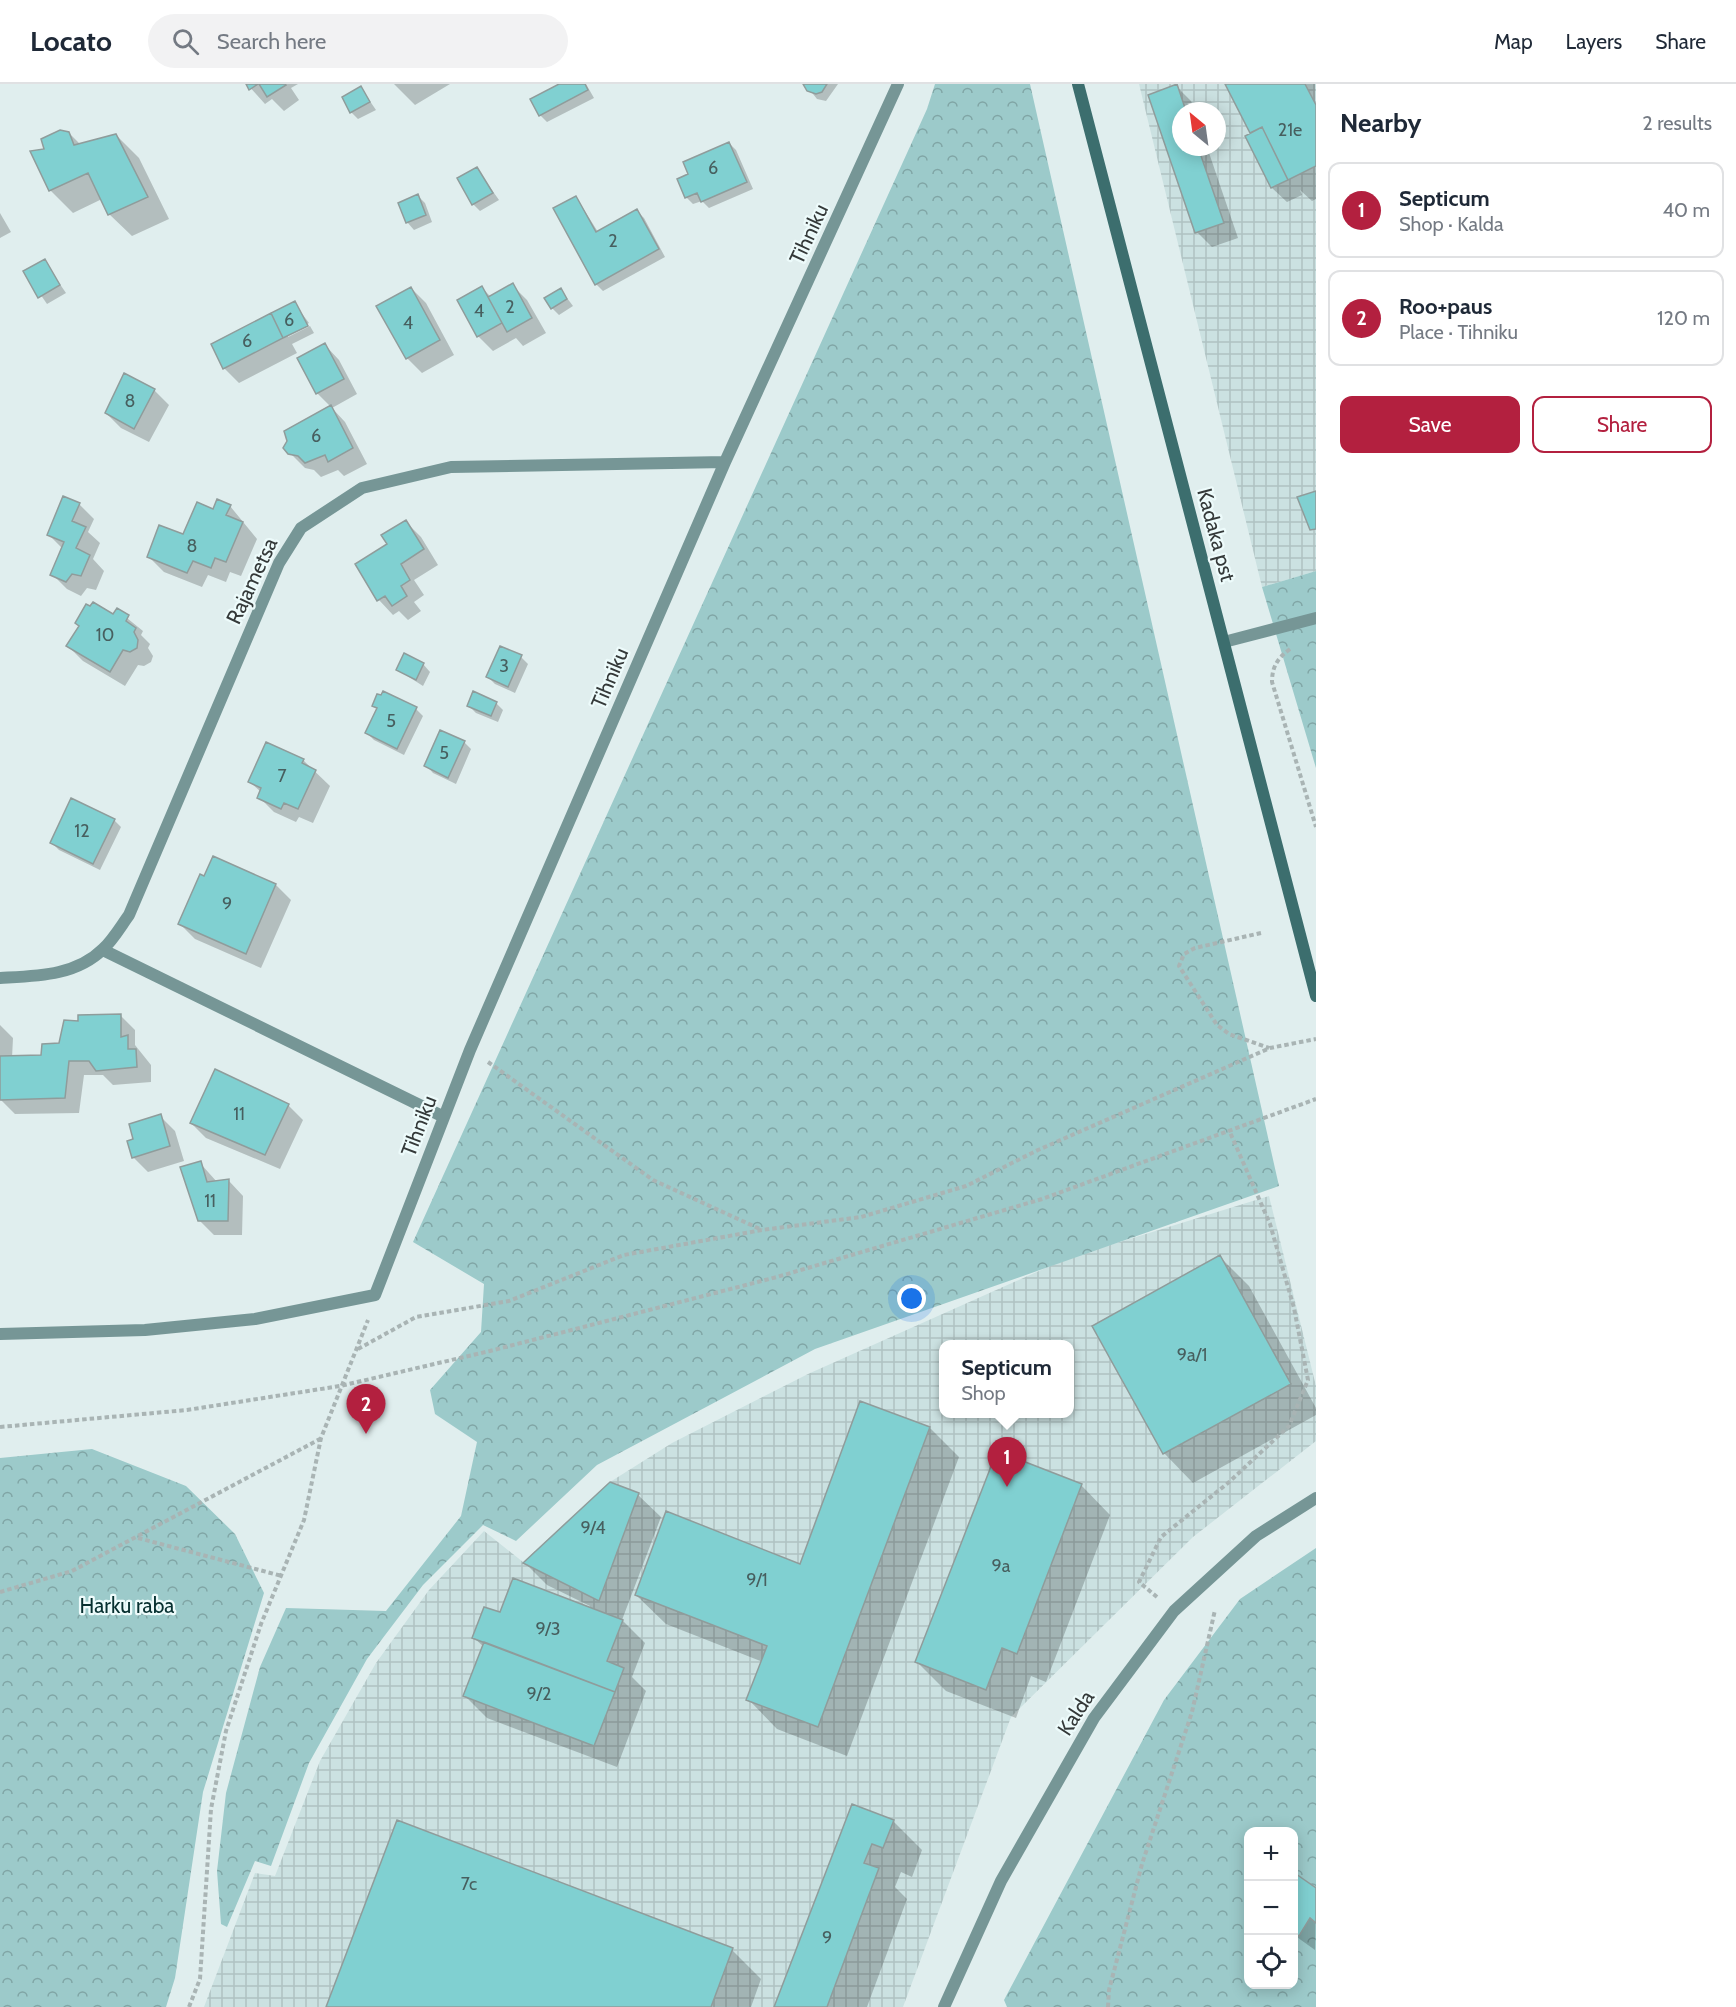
<!DOCTYPE html>
<html lang="en">
<head>
<meta charset="utf-8">
<style>
	:root { --surface:#fff; --page:#f2f2f3; --text:#1f2937; --muted:#747a83; --line:#e0e1e3; --accent:#b3203f }
	body { margin:0; font-family:Cabin,sans-serif; background:var(--page); color:var(--text) }
	.controls { position:absolute; right:18px; bottom:18px; display:grid; overflow:hidden; border-radius:12px; box-shadow:0 3px 15px #0003 }
	.controls button { width:54px; height:54px; display:grid; place-items:center; padding:0; border:0; border-bottom:2px solid var(--line); background:var(--surface); color:var(--text); font:30px sans-serif }
	.compass { position:absolute; left:1172px; top:18px; width:54px; height:54px; border-radius:50%; background:var(--surface); box-shadow:0 3px 15px #0003; rotate:331deg }
	.you { position:absolute; left:912px; top:1215px; width:21px; height:21px; margin:-15px; border:4px solid #fff; border-radius:50%; background:#1a73e8; box-shadow:0 0 0 9px #1a73e833 }
	.badge { display:grid; place-items:center; width:39px; height:39px; border-radius:50%; background:var(--accent); color:#fff; font-size:20px; font-weight:700 }
	.pin { position:absolute; translate:-50% -50px; filter:drop-shadow(0 2px 3px #0008) }
	.pin::after { content:''; position:absolute; top:32px; width:21px; height:18px; background:inherit; clip-path:polygon(0 0,100% 0,50% 100%) }
	.popup { position:absolute; left:939px; top:1256px; width:135px; height:78px; box-sizing:border-box; display:grid; place-content:center; border-radius:12px; background:var(--surface); filter:drop-shadow(0 2px 4px #0005); font-size:20px; white-space:nowrap; color:var(--muted) }
	.popup b { font-size:22px; color:var(--text) }
	.popup::after { content:''; position:absolute; left:50%; top:100%; margin-left:-12px; border:12px solid transparent; border-top-color:var(--surface) }
	.list { margin:0; padding:0; list-style:none }
	h2 { display:flex; justify-content:space-between; align-items:center; height:78px; margin:0; padding:0 24px; font-size:26px }
	h2 small { font-size:20px; font-weight:400; color:var(--muted) }
	.list li { display:grid; grid-template-columns:39px 1fr auto; gap:18px; align-items:center; box-sizing:border-box; height:96px; margin:0 12px 12px; padding:0 12px; border:2px solid var(--line); border-radius:12px }
	.list b { display:block; font-size:22px; white-space:nowrap }
	.list p { margin:0; font-size:20px; white-space:nowrap; color:var(--muted) }
	.list em { font-size:20px; font-style:normal; color:var(--muted) }
	.actions { display:flex; gap:12px; padding:18px 24px }
	.actions a { flex:1; padding:14px 0; border:2px solid var(--accent); border-radius:12px; text-align:center; font-size:21px; color:var(--accent) }
	.actions .main { background:var(--accent); color:#fff }
	.icon { flex:none; width:33px; height:33px; fill:none; stroke:currentColor; stroke-width:2; stroke-linecap:round; stroke-linejoin:round }
	.map { position:relative; flex:none; width:1316px; height:1923px; overflow:hidden }
	header { display:flex; align-items:center; gap:36px; box-sizing:border-box; height:84px; padding:0 30px; background:var(--surface); border-bottom:2px solid var(--line) }
	header strong { font-size:28px }
	nav { display:flex; gap:33px; margin-inline-start:auto; font-size:21px }
	.search { width:420px; height:54px; background:var(--page); display:flex; align-items:center; gap:15px; box-sizing:border-box; padding:0 21px; border-radius:33px; color:var(--muted); font-size:22px }
	main { display:flex }
	aside { flex:1; background:var(--surface) }
	.map>svg:first-child { display:block }
	.industrial { fill:url(#industrial-grid); fill-rule:evenodd }
	.forest { fill:url(#forest-crowns); fill-rule:evenodd }
	.shadow { fill:#0003 }
	.building { fill:#80d0d1; stroke:#8f9c9b; stroke-width:1.5 }
	.lines { fill:none; stroke-linecap:round; stroke-linejoin:round }
	.path { stroke:#a9b4b4; stroke-width:4; stroke-dasharray:4.5 3; stroke-linecap:butt }
	.lane { stroke:#769696; stroke-width:12 }
	.street { stroke:#769696; stroke-width:12 }
	.secondary { stroke:#3c6e6e; stroke-width:12 }
	.labels { text-anchor:middle; stroke-width:4.5; stroke-linejoin:round; paint-order:stroke }
	.number-label { font-size:18px; fill:#475f5f }
	.street-label { font-size:21px; fill:#343939; stroke:#edfbfb }
	.park-label { font-size:21px; fill:#073030; stroke:#edfbfb }
</style>
</head>
<body>
<header>
<strong>Locato</strong>
<div class="search"><svg class="icon" aria-label="search" viewBox="0 0 24 24"><circle cx="10" cy="10" r="6"/><path d="M15 15l6 6"/></svg>Search here</div>
<nav><a>Map</a><a>Layers</a><a>Share</a></nav>
</header>
<main>
<div class="map">
<svg width="1316" height="1923" viewBox="0 0 1316 1923">
	<defs>
		<pattern id="industrial-grid" width="8" height="8" patternUnits="userSpaceOnUse" patternTransform="scale(1.5)"><rect width="8" height="8" fill="#cbe1e1"/><path d="M0 4h8M4 0v8" fill="none" stroke="#afc2c2"/></pattern>
		<pattern id="forest-crowns" width="20" height="18" patternUnits="userSpaceOnUse" patternTransform="scale(1.5)"><rect width="20" height="18" fill="#9ccaca"/><path d="M2 6a3 3 0 1 1 6 0M12 15a3 3 0 1 1 6 0" fill="none" stroke="#80a5a5"/></pattern>
	</defs>
	<rect width="100%" height="100%" fill="#e0eeee"/>
	<path class="industrial" d="M1139,0H1316V487L1262,503ZM1181,27H1217V63H1181Z
		M1269,1112L1316,1302V1357L1193,1453L1011,1633L903,1923H204L255,1789L275,1792L320,1677L376,1579L429,1506L484,1447L523,1478L610,1398L672,1359L808,1290L1068,1174ZM944,1260H1070V1330H944Z"/>
	<path class="forest" d="M935,0H1030L1279,1102L815,1265L597,1381L516,1457L483,1441L423,1501L367,1575L309,1679L271,1782L255,1777L227,1843L221,1840L217,1787L226,1709L260,1583L286,1524L386,1527L461,1432L477,1358L435,1330L430,1306L481,1248L484,1200L413,1158L927,25Z
		M1316,487V684L1262,503Z
		M92,1365L186,1402L235,1450L264,1509L203,1708L175,1894L166,1923H0V1374Z
		M1316,1464V1923H1007L1004,1916L1164,1616L1240,1515ZM1248,1748H1294V1900H1248Z"/>
	<path class="shadow" d="M247,0H298L291,4L299,16L284,27L272,15L265,20Z
		M394,0H450L415,21Z
		M563,0H586L594,14L547,38L540,31Z
		M805,0H838L826,17L817,15Z
		M1226,0H1315L1316,115L1312,117L1300,106L1302,111L1287,118L1272,104L1247,52L1252,50Z
		M1176,2L1191,17L1195,27H1181V63H1207L1238,154L1212,163L1197,148L1149,11Z
		M361,4L376,26L358,35L351,28Z
		M69,49L81,61L116,51L139,74L169,135L132,152L109,130L102,115L73,129L51,107L32,68L46,66Z
		M729,59L736,66L753,105L709,124L702,117L693,120L686,113L690,91Z
		M477,85L499,116L480,127L473,120Z
		M418,112L425,119L432,138L414,146L407,138Z
		M576,113L598,148L637,127L644,134L665,173L603,207L596,200Z
		M0,129L11,148L0,154Z
		M44,177L66,209L47,220L25,188Z
		M512,201L527,216L546,249L523,262L516,254L493,267L478,252L482,204L491,213Z
		M411,204L426,219L454,271L422,289L407,274Z
		M561,206L573,222L559,231L552,224Z
		M294,219L309,239L288,250V253L310,242L314,249L292,260L297,269L239,299L224,284Z
		M325,261L339,276L357,310L332,324L345,338L367,380L344,392L338,386L321,393L314,386L305,384L285,364L331,323L317,309Z
		M154,306L169,321L149,358L121,344L106,329Z
		M79,420L94,435L88,448L100,459L93,475L104,487L96,506L87,504L81,512L67,505L52,490L62,464L49,451Z
		M230,422L257,455L241,492L230,488L226,498L208,491L202,503L164,488L149,473L184,452L213,427Z
		M406,438L421,453L438,481L414,496L424,511L414,518L421,527L408,536L399,527L393,531L379,516L357,480L389,460Z
		M117,526L143,547L141,551L150,560L148,564L153,572L151,578L144,582L138,581L125,602L83,577L68,562L114,532Z
		M405,571L423,580L430,588L423,602L398,586Z
		M521,573L528,580L515,609L495,600L488,593Z
		M496,619L503,626L498,638L476,629L469,622Z
		M374,621L416,625L423,632L404,671L374,656L367,649L378,626Z
		M464,658L471,665L456,700L433,689L426,681Z
		M303,676L330,702L313,739L299,733L296,738L274,728L259,713L261,708L250,698Z
		M114,736L121,743L100,786L59,766L52,759Z
		M213,774L276,801L291,816L261,884L195,855L180,840Z
		M120,931L135,946V961L151,981V998L113,1001L103,991H84L79,1029L15,1030L0,1015V941L13,954L12,974L43,973L61,960L79,939Z
		M288,1021L303,1036L280,1085L206,1054L191,1039Z
		M160,1032L175,1047L184,1077L148,1088L133,1073L135,1056Z
		M200,1079L217,1098L229,1097L243,1112L242,1151H214L199,1136Z
		M1220,1173L1249,1202L1316,1324V1331L1193,1399L1164,1369L1094,1242Z
		M861,1319L930,1344L959,1373L847,1672L777,1645L748,1615L763,1578L666,1540L636,1511L801,1482Z
		M1081,1401L1110,1431L1046,1598L1031,1592L1016,1634L946,1607L917,1578Z
		M638,1411L661,1433L622,1536L645,1559L632,1593L646,1607L617,1683L487,1634L465,1612L484,1563L474,1554L500,1530L589,1524L590,1522L547,1501L525,1479Z
		M853,1722L893,1737L922,1766L912,1793L901,1788L895,1803L907,1815L867,1923H776Z
		M1296,1792L1316,1806L1315,1866L1294,1851V1796Z
		M732,1866L761,1895L751,1923H327Z"/>
	<path class="building" d="M246,0H258L249,6Z
		M259,0H285L286,1L267,13Z
		M559,0H585L588,6L539,32L530,15Z
		M803,0H827L822,8L816,10L807,7Z
		M1177,0L1186,27H1181V63H1198L1224,139L1195,149L1148,11Z
		M1225,0H1305L1316,21V82L1288,96L1262,43L1250,49Z
		M361,2L370,18L350,29L342,13Z
		M1262,43L1288,96L1271,104L1245,52Z
		M60,46L69,48L74,61L116,50L148,113L108,131L88,89L49,107L30,67L44,65L41,55Z
		M729,58L747,98L701,118L697,109L685,114L677,95L688,90L683,78Z
		M477,83L493,109L472,121L457,94Z
		M418,110L426,131L406,139L398,119Z
		M576,112L596,148L637,125L659,165L595,201L553,124Z
		M45,175L60,201L38,214L23,187Z
		M513,199L532,234L507,248L488,213Z
		M482,202L502,239L477,253L457,216Z
		M411,203L440,256L406,275L376,222Z
		M561,204L567,215L551,225L544,214Z
		M295,217L308,242L283,254L271,229Z
		M271,229L283,254L223,285L211,260Z
		M325,259L344,295L316,310L297,274Z
		M124,289L155,305L134,345L105,329Z
		M331,321L353,364L328,378L325,371L305,379L298,372L288,370L283,364L287,357L284,347Z
		M1316,407V445L1310,446L1297,413Z
		M63,412L80,419L72,437L86,443L76,464L90,471L81,492L72,490L66,498L50,491L64,458L47,451Z
		M217,415L231,421L226,431L243,438L226,478L215,474L211,484L193,477L187,489L147,473L159,441L183,450L197,418L213,425Z
		M406,436L424,465L401,480L410,496L401,502L407,512L392,522L385,512L377,517L355,480L387,460L381,451Z
		M93,518L113,530L117,524L129,531L126,537L136,544L134,548L138,556L137,564L130,568L123,566L110,588L66,562L79,542L75,539L86,520L90,522Z
		M500,562L522,571L508,603L486,593Z
		M404,569L424,579L416,596L396,586Z
		M383,607L417,623L397,665L365,649L377,624L372,622L377,610L381,611Z
		M473,607L497,618L491,632L467,622Z
		M440,646L465,657L448,694L424,682Z
		M266,658L304,675L302,679L316,686L298,725L284,719L281,725L257,714L261,704L248,698Z
		M71,714L115,735L93,780L50,759Z
		M213,772L276,800L246,870L178,840L200,790L204,792Z
		M121,930V953L128,951V965H136L137,983L96,987L89,977H69L65,1014L0,1016V972L41,971L42,960L59,959L64,936L78,937V931Z
		M215,985L289,1020L265,1071L190,1039Z
		M161,1030L170,1062L132,1074L127,1057L133,1055L129,1040Z
		M201,1077L207,1098L229,1095L228,1137H198L180,1083Z
		M1220,1171L1291,1300L1163,1370L1092,1242Z
		M860,1317L930,1343L818,1643L746,1616L767,1562L635,1511L666,1427L800,1480Z
		M997,1367L1082,1400L1017,1570L1002,1564L986,1606L915,1578Z
		M610,1398L639,1409L599,1517L523,1479Z
		M513,1494L623,1536L607,1577L624,1584L615,1608L472,1554L484,1523L500,1528Z
		M484,1558L615,1608L594,1662L463,1612Z
		M852,1720L894,1736L883,1764L872,1760L864,1779L879,1784L827,1923H774Z
		M397,1736L733,1864L711,1923H326Z
		M1296,1790L1316,1804V1839L1310,1834L1299,1852L1294,1848Z"/>
	<g class="lines">
		<path class="path" d="M1290,565C1278,574 1272,582 1272,598L1316,743
			M1261,849L1195,864L1184,870L1179,882L1217,941L1229,950L1269,964
			M488,978L653,1096L762,1146
			M358,1265L416,1233L509,1217L624,1171L762,1146L861,1133L966,1102L1038,1066L1270,964L1316,955
			M0,1343L187,1326L340,1302L490,1267L777,1193L1042,1115L1316,1015
			M138,1454L282,1492
			M0,1508L72,1487L320,1355
			M1157,1513L1139,1498L1161,1453L1228,1399L1289,1342L1308,1296L1294,1224L1270,1140L1229,1046
			M189,1923L200,1895L211,1725L226,1647L261,1540L304,1436L321,1354L368,1236
			M1108,1923L1109,1906L1142,1780L1192,1628L1215,1526"/>
		<path class="lane" d="M1224,558L1316,534"/>
		<path class="street" d="M103,866L444,1033
			M0,894C36,892 76,892 103,865C113,856 121,842 129,831L279,479L301,444L362,404L451,383L725,378
			M0,1250L145,1246L255,1235L375,1211L470,966L725,378L898,0
			M944,1923L1001,1797L1094,1634L1174,1527L1256,1452L1316,1414"/>
		<path class="secondary" d="M1078,0L1316,912"/>
	</g>
	<g class="labels">
		<g class="number-label">
			<text x="1290" y="52">21e</text>
			<text x="713" y="90">6</text>
			<text x="613" y="163">2</text>
			<text x="510" y="229">2</text>
			<text x="479" y="233">4</text>
			<text x="289" y="242">6</text>
			<text x="408" y="245">4</text>
			<text x="247" y="263">6</text>
			<text x="130" y="323">8</text>
			<text x="316" y="358">6</text>
			<text x="192" y="468">8</text>
			<text x="105" y="557">10</text>
			<text x="504" y="588">3</text>
			<text x="391" y="643">5</text>
			<text x="444" y="675">5</text>
			<text x="282" y="698">7</text>
			<text x="82" y="753">12</text>
			<text x="227" y="826">9</text>
			<text x="239" y="1036">11</text>
			<text x="210" y="1123">11</text>
			<text x="1192" y="1277">9a/1</text>
			<text x="593" y="1450">9/4</text>
			<text x="1001" y="1488">9a</text>
			<text x="757" y="1502">9/1</text>
			<text x="548" y="1551">9/3</text>
			<text x="539" y="1616">9/2</text>
			<text x="469" y="1806">7c</text>
			<text x="827" y="1860">9</text>
		</g>
		<g class="street-label">
			<text transform="translate(809 150) rotate(-65)" y="7">Tihniku</text>
			<text transform="translate(1216 451) rotate(75)" y="7">Kadaka pst</text>
			<text transform="translate(252 497) rotate(-65)" y="7">Rajametsa</text>
			<text transform="translate(610 594) rotate(-67)" y="7">Tihniku</text>
			<text transform="translate(419 1042) rotate(-69)" y="7">Tihniku</text>
			<text transform="translate(1076 1629) rotate(-57)" y="7">Kalda</text>
		</g>
		<g class="park-label">
			<text x="127" y="1529">Harku raba</text>
		</g>
	</g>
</svg>
<div class="controls">
<button>+</button>
<button>−</button>
<button><svg class="icon" aria-label="locate" viewBox="0 0 24 24"><circle cx="12" cy="12" r="6"/><path d="M12 2v4M12 18v4M2 12h4M18 12h4"/></svg></button>
</div>
<svg class="compass" viewBox="-18 -18 36 36"><path d="M0-13l5 13h-10z" fill="#e53935"/><path d="M0 13l5-13h-10z" fill="#747a83"/></svg>
<div class="you"></div>
<div class="pin badge" style="left:1007px;top:1403px">1</div>
<div class="popup"><b>Septicum</b>Shop</div>
<div class="pin badge" style="left:366px;top:1350px">2</div>
</div>
<aside>
<h2>Nearby<small>2 results</small></h2>
<ul class="list">
<li><span class="badge">1</span><div><b>Septicum</b><p>Shop · Kalda</p></div><em>40 m</em></li>
<li><span class="badge">2</span><div><b>Roo+paus</b><p>Place · Tihniku</p></div><em>120 m</em></li>
</ul>
<div class="actions"><a class="main">Save</a><a>Share</a></div>
</aside>
</main>
</body>
</html>
